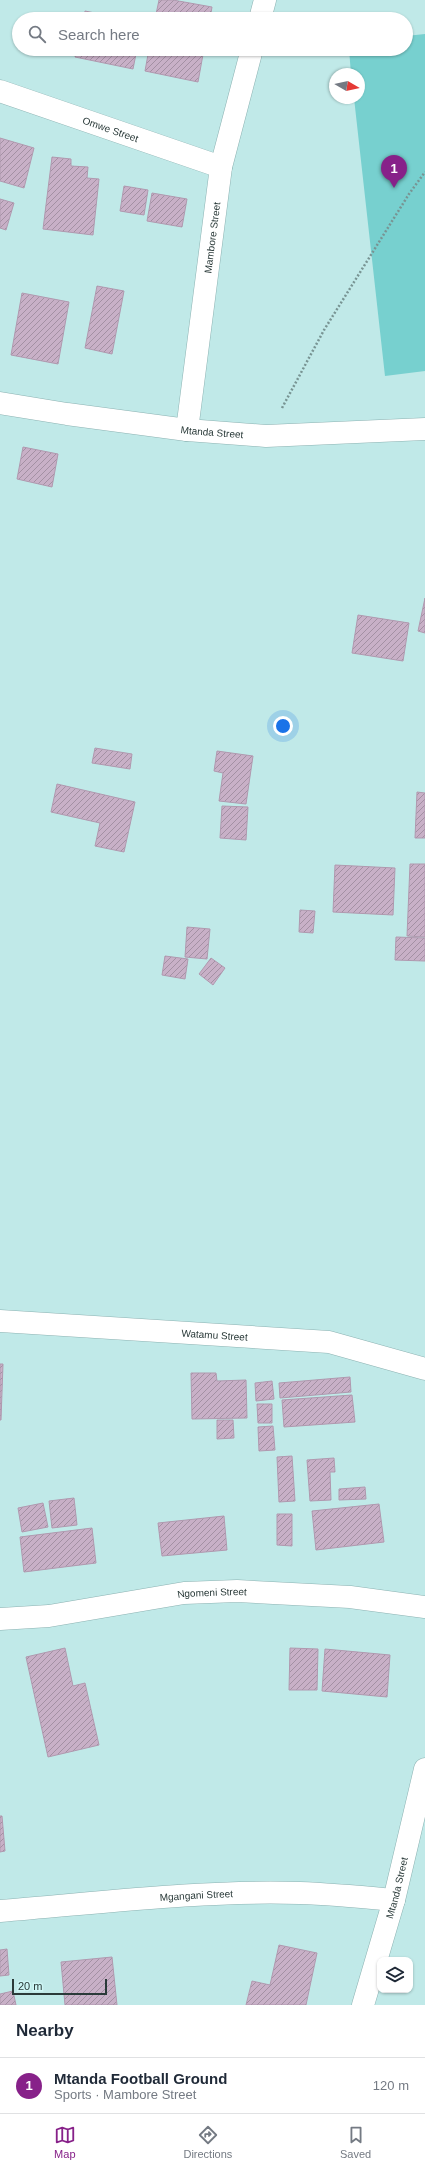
<!DOCTYPE html>
<html lang="en">
<head>
<meta charset="utf-8">
<style>
	:root { --surface:#fff; --page:#f6f6f7; --text:#1f2937; --muted:#747a83; --line:#e0e1e3; --accent:#872189 }
	body { margin:0; font-family:Arial,sans-serif; background:var(--page); color:var(--text) }
	.controls { position:absolute; right:12px; bottom:12px; display:grid; overflow:hidden; border-radius:8px; box-shadow:0 1px 3px #0004 }
	.controls button { width:36px; height:36px; display:grid; place-items:center; padding:0; border:0; border-bottom:1px solid var(--line); background:var(--surface); color:var(--text); font:20px sans-serif }
	.compass { position:absolute; left:329px; top:68px; width:36px; height:36px; border-radius:50%; background:var(--surface); box-shadow:0 1px 3px #0004; rotate:99deg }
	.scale { position:absolute; left:12px; bottom:10px; width:95px; box-sizing:border-box; padding-left:4px; border:2px solid #2a3a39; border-top:0; font-size:11px; line-height:14px; white-space:nowrap; color:#2a3a39; -webkit-text-stroke:3px #cdf6f5; paint-order:stroke }
	.you { position:absolute; left:283px; top:726px; width:14px; height:14px; margin:-10px; border:3px solid #fff; border-radius:50%; background:#1a73e8; box-shadow:0 0 0 6px #1a73e833 }
	.badge { display:grid; place-items:center; width:26px; height:26px; border-radius:50%; background:var(--accent); color:#fff; font-size:13px; font-weight:700 }
	.pin { position:absolute; translate:-50% -33px; filter:drop-shadow(0 1px 2px #0008) }
	.pin::after { content:''; position:absolute; top:21px; width:14px; height:12px; background:inherit; clip-path:polygon(0 0,100% 0,50% 100%) }
	.list { margin:0; padding:0; list-style:none }
	h2 { display:flex; justify-content:space-between; align-items:center; height:52px; margin:0; padding:0 16px; font-size:17px }
	h2 small { font-size:13px; font-weight:400; color:var(--muted) }
	.list li { display:grid; grid-template-columns:26px 1fr auto; gap:12px; align-items:center; box-sizing:border-box; height:56px; padding:0 16px; border-top:1px solid var(--line) }
	.list b { display:block; font-size:15px; white-space:nowrap }
	.list p { margin:0; font-size:13px; white-space:nowrap; color:var(--muted) }
	.list em { font-size:13px; font-style:normal; color:var(--muted) }
	.icon { flex:none; width:22px; height:22px; fill:none; stroke:currentColor; stroke-width:2; stroke-linecap:round; stroke-linejoin:round }
	.map { position:relative; flex:none; width:425px; height:2005px; overflow:hidden }
	.search { position:absolute; background:var(--surface); box-shadow:0 1px 3px #0004; left:12px; right:12px; top:12px; height:44px; display:flex; align-items:center; gap:10px; box-sizing:border-box; padding:0 14px; border-radius:22px; color:var(--muted); font-size:15px }
	.sheet { height:108px; background:var(--surface) }
	nav { display:flex; justify-content:space-around; align-items:center; box-sizing:border-box; height:56px; border-top:1px solid var(--line); background:var(--surface); font-size:11px; color:var(--muted) }
	nav a { display:grid; justify-items:center; gap:2px }
	nav .on { color:var(--accent) }
	.map>svg:first-child { display:block }
	.grass { fill:#77d0cf }
	.building { fill:url(#building-hatch); stroke:#b099af }
	.lines { fill:none; stroke-linecap:round; stroke-linejoin:round }
	.minor-casing { stroke:#8cb2b2; stroke-width:23 }
	.path { stroke:#789493; stroke-width:2.5; stroke-dasharray:2 2; stroke-linecap:butt }
	.minor { stroke:#fff; stroke-width:22 }
	.labels { text-anchor:middle; stroke-width:3.5; stroke-linejoin:round; paint-order:stroke }
	.street-label { font-size:10px; fill:#2a3a39; stroke:#cdf6f5 }
</style>
</head>
<body>
<div class="map">
<svg width="425" height="2005" viewBox="0 0 425 2005">
	<defs>
		<pattern id="building-hatch" width="6" height="6" patternUnits="userSpaceOnUse"><rect width="6" height="6" fill="#c8b0c7"/><path d="M-1 1l2-2M0 6l6-6M5 7l2-2" fill="none" stroke="#a390a3"/></pattern>
	</defs>
	<rect width="100%" height="100%" fill="#c0e9e8"/>
	<path class="grass" d="M425,34V371L385,376L354,98H359V74H351L349,49H406V36Z"/>
	<path class="building" d="M159,0H173L212,7L210,19H155Z
		M85,11L125,19H84Z
		M77,49H137L133,69L75,57Z
		M149,49H204L198,82L145,71Z
		M0,138L34,148L24,188L0,181Z
		M52,157L71,159V166L88,167L87,178L99,179L93,235L43,229Z
		M124,186L148,190L144,215L120,211Z
		M152,193L187,199L182,227L147,221Z
		M0,199L14,203L6,230L0,228Z
		M97,286L124,291L112,354L85,348Z
		M22,293L69,302L58,364L11,355Z
		M23,447L58,454L52,487L17,479Z
		M425,598V633L418,631Z
		M358,615L409,623L403,661L352,653Z
		M95,748L132,754L130,769L92,763Z
		M217,751L253,756L246,804L219,801L223,773L214,771Z
		M57,784L135,802L124,852L95,846L100,823L51,812Z
		M417,792L425,793V838H415Z
		M222,806L248,807L246,840L220,838Z
		M410,864H425V937L407,936Z
		M335,865L395,868L393,915L333,912Z
		M300,910L315,911L313,933L299,932Z
		M187,927L210,929L207,959L185,957Z
		M396,937L425,938V961L395,960Z
		M165,956L188,959L185,979L162,975Z
		M211,958L225,968L213,985L199,974Z
		M0,1364H3L1,1420H0Z
		M191,1373H216L217,1381L246,1380L247,1418L192,1419Z
		M350,1377L351,1392L280,1398L279,1383Z
		M272,1381L274,1399L256,1401L255,1383Z
		M352,1395L355,1422L284,1427L282,1400Z
		M257,1404H272V1423H258Z
		M217,1420H233L234,1438L217,1439Z
		M273,1426L275,1450L259,1451L258,1427Z
		M292,1456L295,1501L279,1502L277,1457Z
		M334,1458L335,1472H330L331,1500L310,1501L307,1460Z
		M365,1487L366,1499L339,1500V1489Z
		M74,1498L77,1525L52,1528L49,1501Z
		M43,1503L48,1527L22,1532L18,1508Z
		M379,1504L384,1542L316,1550L312,1511Z
		M277,1514H292V1546L277,1545Z
		M224,1516L227,1550L162,1556L158,1523Z
		M92,1528L96,1563L24,1572L20,1537Z
		M65,1648L73,1686L85,1683L99,1745L48,1757L26,1657Z
		M290,1648L318,1649L317,1690H289Z
		M325,1649L390,1655L387,1697L322,1691Z
		M0,1816H2L5,1851L0,1852Z
		M279,1945L317,1953L306,2005H246L252,1981L270,1985Z
		M7,1949L9,1975L0,1976V1950Z
		M112,1957L117,2005H65L61,1962Z
		M13,1991L16,2005H0V1994Z"/>
	<g class="lines">
		<g class="minor-casing">
			<g id="minor">
				<path d="M260,19L265,0"/>
				<path id="s1" d="M0,91L221,167"/>
				<path id="s2" d="M0,403L67,414L187,430L266,436L425,429"/>
				<path id="s3" d="M187,430L221,167L252,49"/>
				<path id="s4" d="M0,1321L329,1342L425,1369"/>
				<path id="s5" d="M0,1619L49,1616L184,1593L237,1591L350,1597L425,1607"/>
				<path id="s6" d="M0,1911C99,1903 200,1890 300,1893C331,1894 362,1897 394,1900"/>
				<path id="s7" d="M363,2005L394,1900L425,1769"/>
			</g>
		</g>
		<path class="path" d="M282,408L324,330L409,194L425,172"/>
		<use href="#minor" class="minor"/>
	</g>
	<g class="labels">
		<g class="street-label">
			<text dy="4" stroke="none"><textPath href="#s1" startOffset="117">Omwe Street</textPath></text>
			<text dy="4" stroke="none"><textPath href="#s3" startOffset="194">Mambore Street</textPath></text>
			<text dy="4" stroke="none"><textPath href="#s2" startOffset="214">Mtanda Street</textPath></text>
			<text dy="4" stroke="none"><textPath href="#s4" startOffset="215">Watamu Street</textPath></text>
			<text dy="4" stroke="none"><textPath href="#s5" startOffset="214">Ngomeni Street</textPath></text>
			<text dy="4" stroke="none"><textPath href="#s7" startOffset="122">Mtanda Street</textPath></text>
			<text dy="4" stroke="none"><textPath href="#s6" startOffset="197">Mgangani Street</textPath></text>
		</g>
	</g>
</svg>
<div class="controls">
<button><svg class="icon" aria-label="layers" viewBox="0 0 24 24"><path d="M12 4l9 5-9 5-9-5zM3 14l9 5 9-5"/></svg></button>
</div>
<svg class="compass" viewBox="-18 -18 36 36"><path d="M0-13l5 13h-10z" fill="#e53935"/><path d="M0 13l5-13h-10z" fill="#747a83"/></svg>
<div class="scale">20 m</div>
<div class="you"></div>
<div class="pin badge" style="left:394px;top:188px">1</div>
<div class="search"><svg class="icon" aria-label="search" viewBox="0 0 24 24"><circle cx="10" cy="10" r="6"/><path d="M15 15l6 6"/></svg>Search here</div>
</div>
<section class="sheet">
<h2>Nearby<small></small></h2>
<ul class="list">
<li><span class="badge">1</span><div><b>Mtanda Football Ground</b><p>Sports · Mambore Street</p></div><em>120 m</em></li>
</ul>
</section>
<nav>
<a class="on"><svg class="icon" aria-label="map" viewBox="0 0 24 24"><path d="M3 6l6-2 6 2 6-2v14l-6 2-6-2-6 2zM9 4v14M15 6v14"/></svg>Map</a>
<a><svg class="icon" aria-label="directions" viewBox="0 0 24 24"><path d="M12 3l9 9-9 9-9-9zM9 14v-3h6M13 9l2 2-2 2"/></svg>Directions</a>
<a><svg class="icon" aria-label="saved" viewBox="0 0 24 24"><path d="M7 4h10v16l-5-4-5 4z"/></svg>Saved</a>
</nav>
</body>
</html>
